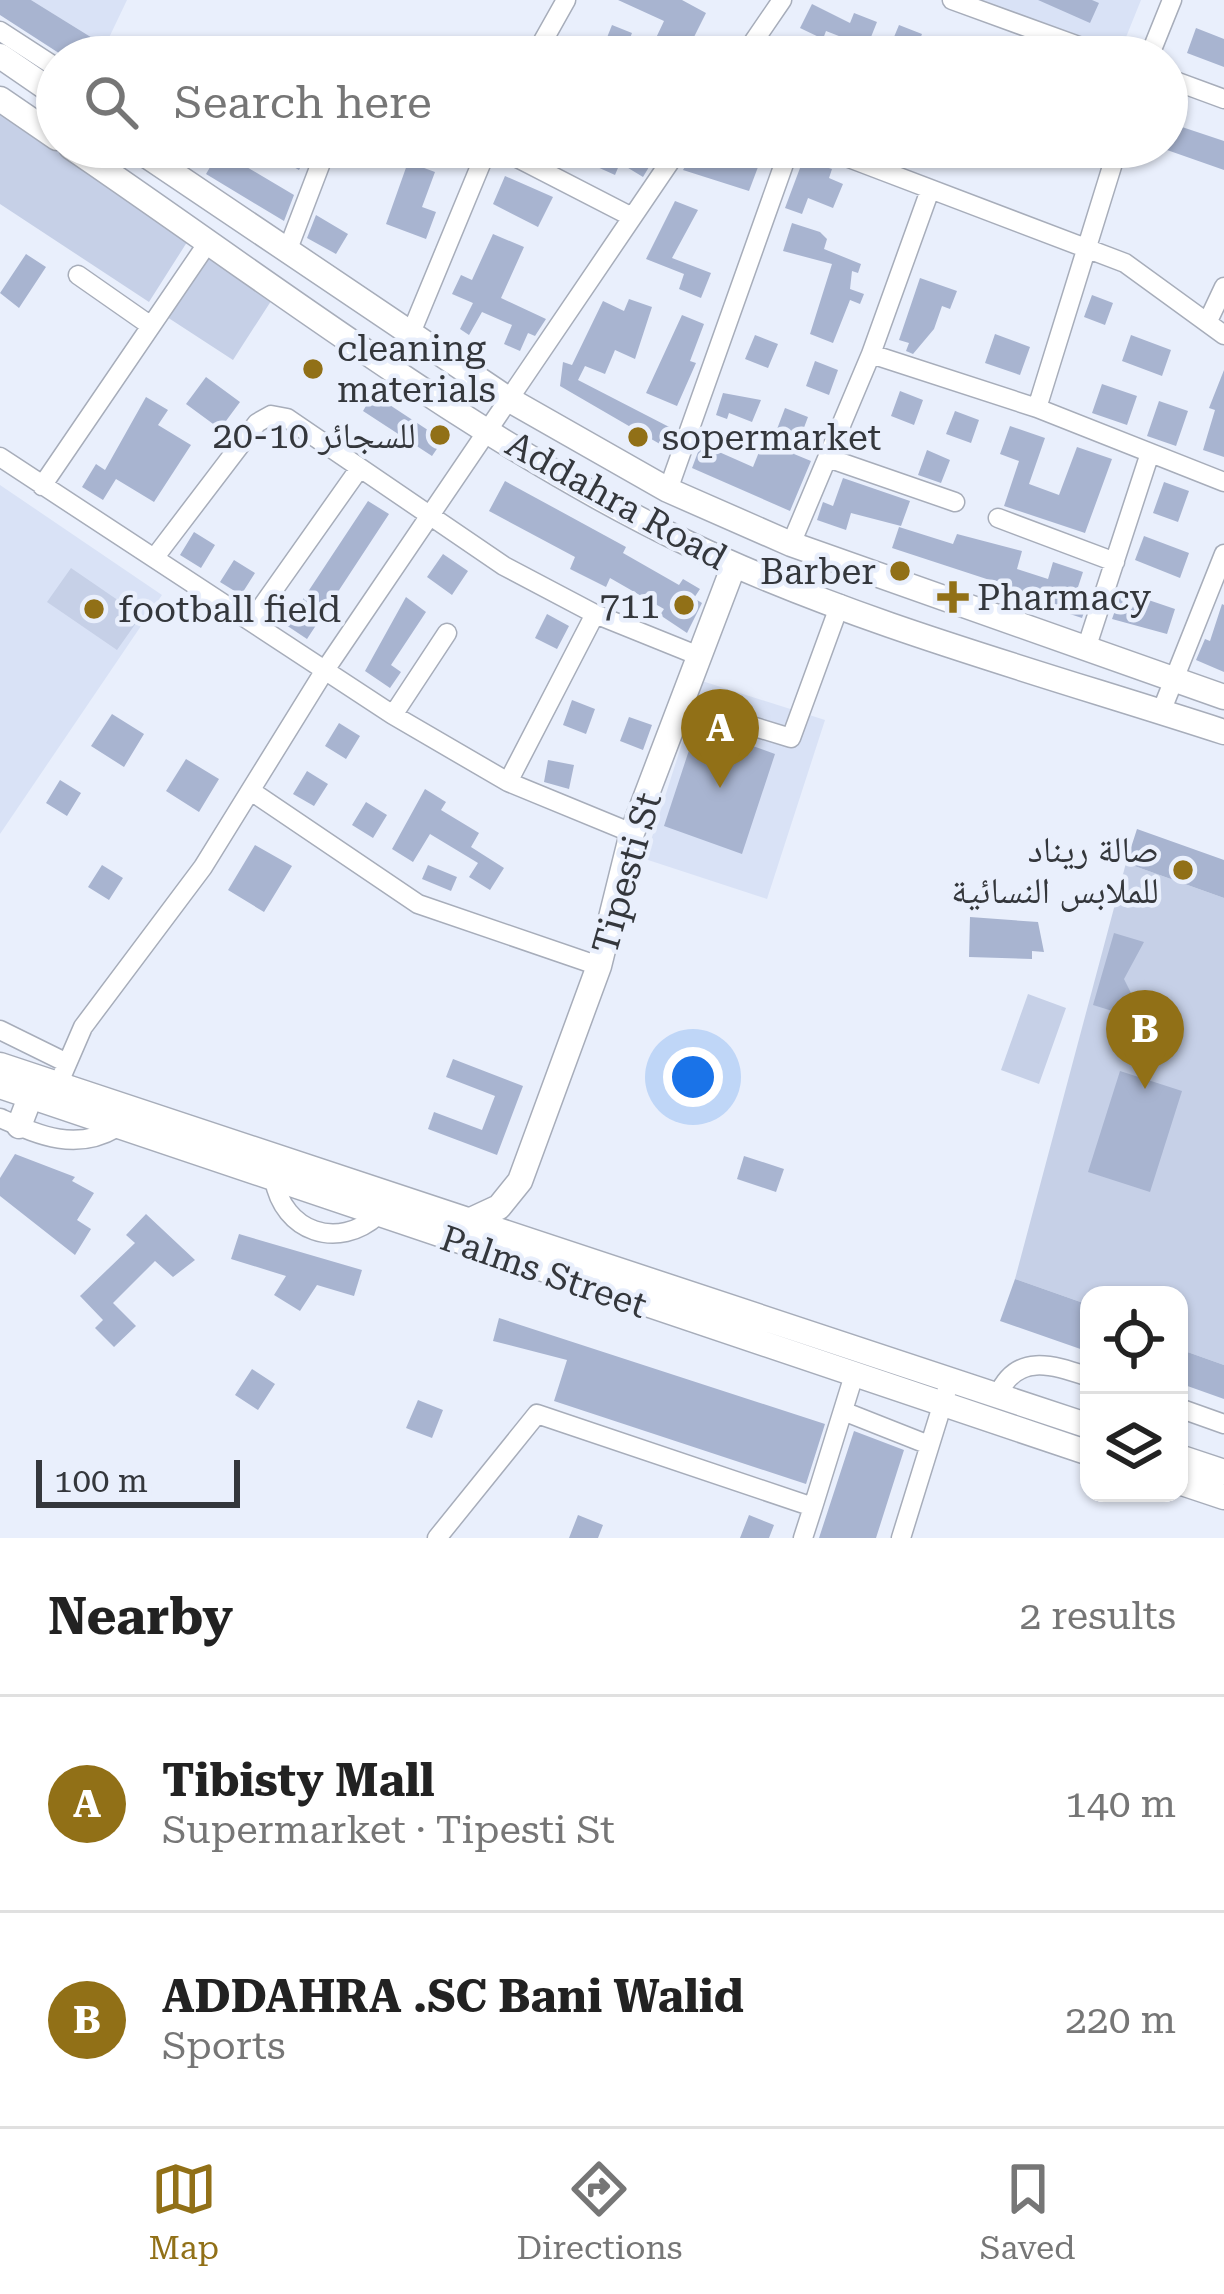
<!DOCTYPE html>
<html lang="en">
<head>
<meta charset="utf-8">
<style>
	:root { --surface:#fff; --page:#f2f2f2; --text:#222; --muted:#767676; --line:#e0e0e0; --accent:#917017 }
	body { margin:0; font-family:"Roboto Serif","Noto Naskh Arabic",serif; background:var(--page); color:var(--text) }
	.controls { position:absolute; right:36px; bottom:36px; display:grid; overflow:hidden; border-radius:24px; box-shadow:0 3px 9px #0004 }
	.controls button { width:108px; height:108px; display:grid; place-items:center; padding:0; border:0; border-bottom:3px solid var(--line); background:var(--surface); color:var(--text); font:60px sans-serif }
	.scale { position:absolute; left:36px; bottom:30px; width:204px; box-sizing:border-box; padding-left:12px; border:6px solid #34373c; border-top:0; font-size:33px; line-height:42px; white-space:nowrap; color:#34373c; -webkit-text-stroke:9px #e9effc; paint-order:stroke }
	.you { position:absolute; left:693px; top:1077px; width:42px; height:42px; margin:-30px; border:9px solid #fff; border-radius:50%; background:#1a73e8; box-shadow:0 0 0 18px #1a73e833 }
	.badge { display:grid; place-items:center; width:78px; height:78px; border-radius:50%; background:var(--accent); color:#fff; font-size:39px; font-weight:700 }
	.pin { position:absolute; translate:-50% -99px; filter:drop-shadow(0 3px 6px #0008) }
	.pin::after { content:''; position:absolute; top:63px; width:42px; height:36px; background:inherit; clip-path:polygon(0 0,100% 0,50% 100%) }
	.list { margin:0; padding:0; list-style:none }
	h2 { display:flex; justify-content:space-between; align-items:center; height:156px; margin:0; padding:0 48px; font-size:51px }
	h2 small { font-size:39px; font-weight:400; color:var(--muted) }
	.list li { display:grid; grid-template-columns:78px 1fr auto; gap:36px; align-items:center; box-sizing:border-box; height:216px; padding:0 48px; border-top:3px solid var(--line) }
	.list b { display:block; font-size:45px; white-space:nowrap }
	.list p { margin:0; font-size:39px; white-space:nowrap; color:var(--muted) }
	.list em { font-size:39px; font-style:normal; color:var(--muted) }
	.icon { flex:none; width:66px; height:66px; fill:none; stroke:currentColor; stroke-width:2; stroke-linecap:round; stroke-linejoin:round }
	.map { position:relative; flex:none; width:1224px; height:1538px; overflow:hidden }
	.search { position:absolute; background:var(--surface); box-shadow:0 3px 9px #0004; left:36px; right:36px; top:36px; height:132px; display:flex; align-items:center; gap:30px; box-sizing:border-box; padding:0 42px; border-radius:66px; color:var(--muted); font-size:45px }
	.sheet { height:588px; background:var(--surface) }
	nav { display:flex; justify-content:space-around; align-items:center; box-sizing:border-box; height:168px; border-top:3px solid var(--line); background:var(--surface); font-size:33px; color:var(--muted) }
	nav a { display:grid; justify-items:center; gap:6px }
	nav .on { color:var(--accent) }
	.map>svg:first-child { display:block }
	.built { fill:#d9e2f6 }
	.green { fill:#c6d0e7 }
	.building { fill:#a8b4d0 }
	.lines { fill:none; stroke-linecap:round; stroke-linejoin:round }
	.minor-casing { stroke:#a7adba; stroke-width:21 }
	.major-casing { stroke:#a7adba; stroke-width:27 }
	.minor { stroke:#fff; stroke-width:18 }
	.major { stroke:#fff; stroke-width:24 }
	.poi-dot { fill:#917017; stroke:#e9effc; stroke-width:4.5 }
	.labels { text-anchor:middle; stroke-width:9; stroke-linejoin:round; paint-order:stroke }
	.poi-label { font-size:36px; fill:#34373c; stroke:#e9effc; text-anchor:start }
	.street-label { font-size:36px; fill:#34373c; stroke:#e9effc }
</style>
</head>
<body>
<div class="map">
<svg width="1224" height="1538" viewBox="0 0 1224 1538">
	<rect width="100%" height="100%" fill="#e9effc"/>
	<path class="built" d="M31,0H127L105,46Z
		M960,0H1141L1120,52Z
		M0,485L162,595L0,834Z
		M702,681L825,720L767,899L645,859Z"/>
	<path class="green" d="M0,113L189,239L149,302L0,204Z
		M207,255L273,298L233,360L167,317Z
		M71,568L141,616L117,650L47,602Z
		M1126,863L1224,898V1365L1179,1349V1295H1089V1305L1015,1279Z
		M1028,994L1066,1008L1039,1084L1001,1070Z"/>
	<path class="building" d="M0,0H31L123,57H65L0,15Z
		M618,0H682L706,13L690,45L685,42L676,57H647L664,21Z
		M1038,0H1092L1099,3L1090,23Z
		M812,4L850,23L854,13L877,22L867,47L826,31L823,39L800,28Z
		M612,25L632,33L624,53L604,45Z
		M899,25L922,34L913,57L889,49Z
		M1196,28L1224,39V67L1187,53Z
		M1167,122L1224,141V170L1167,150Z
		M222,147H244L235,160L294,195L284,221L206,174Z
		M279,147H311L299,170L274,156Z
		M590,147H649L658,152L643,177L620,163L615,175L584,161Z
		M697,147H724L722,152L758,167L749,191L683,170Z
		M408,162L435,172L422,207L436,212L426,239L386,224Z
		M813,163L832,169L829,178L843,184L833,208L808,198L802,214L785,208L800,168Z
		M505,176L553,197L538,227L493,204Z
		M675,201L698,210L672,258L711,273L701,298L679,289L684,274L646,259Z
		M316,215L348,234L336,254L307,238Z
		M792,223L820,232L827,239L824,249L861,264L858,273L852,271L850,289L864,294L860,304L850,300L833,343L810,334L832,264L783,251Z
		M493,234L524,247L501,298L546,319L535,336L528,333L520,351L504,344L512,325L482,312L469,335L460,329L473,303L452,294L461,275L472,280Z
		M26,254L46,267L19,308L0,293Z
		M920,278L957,291L950,309L942,306L934,329L913,354L906,351L909,343L899,340Z
		M1092,295L1113,303L1105,325L1084,317Z
		M629,299L652,307L635,359L615,350L605,374L585,366L578,380L675,430L665,447L560,386L563,362L572,365L603,301L624,311Z
		M682,315L704,324L690,361L696,363L677,406L646,393Z
		M995,334L1030,347L1020,375L985,363Z
		M755,335L778,344L768,368L745,359Z
		M1131,335L1171,350L1162,376L1122,361Z
		M815,361L838,370L829,395L806,386Z
		M1224,370V457L1203,450L1215,410L1209,408Z
		M206,377L240,402L220,429L186,404Z
		M1102,384L1137,396L1127,425L1092,413Z
		M900,391L923,400L914,425L891,416Z
		M723,393L761,400L752,422L729,413L727,419L716,415Z
		M373,394L443,440L432,456L363,411Z
		M146,397L168,410L158,425L191,445L154,502L116,479L103,500L82,487L96,464L105,470Z
		M1159,401L1188,411L1176,446L1147,436Z
		M785,408L808,417L794,454L811,461L790,511L692,468L701,444L753,467L763,442L771,445Z
		M955,411L979,420L971,443L946,434Z
		M1010,426L1045,438L1029,484L1059,495L1077,447L1112,459L1085,533L1004,506L1019,461L1000,454Z
		M927,450L950,460L941,483L918,475Z
		M843,478L910,501L901,526L851,513L846,530L817,520L823,502L833,506Z
		M505,481L626,547L623,553L679,585L683,579L700,589L694,598L702,603L687,633L660,615L664,609L610,578L606,587L570,569L575,557L489,511Z
		M1164,482L1189,491L1178,522L1153,513Z
		M368,501L389,514L307,639L286,625Z
		M899,527L953,544L957,534L1022,551L1017,569L1048,579L1053,562L1083,572L1077,590L1090,595L1082,618L1009,594L1011,587L892,548Z
		M194,532L215,545L201,568L180,555Z
		M1144,536L1189,553L1180,578L1135,560Z
		M443,554L468,571L452,595L427,577Z
		M234,560L255,573L241,595L220,582Z
		M1122,591L1175,609L1167,634L1112,619Z
		M406,597L426,612L391,665L401,672L390,688L365,671Z
		M1222,604L1224,605V672L1196,660L1205,639L1210,641Z
		M547,614L569,626L557,649L535,638Z
		M572,700L595,709L586,734L563,725Z
		M112,714L144,734L124,767L91,746Z
		M629,717L652,725L643,750L620,741Z
		M339,723L360,736L346,759L325,746Z
		M697,726L775,754L742,854L664,826Z
		M186,759L219,779L199,812L166,791Z
		M548,760L574,765L569,789L544,782Z
		M307,771L328,784L314,806L293,794Z
		M60,780L81,793L67,816L46,803Z
		M425,789L446,802L441,810L479,833L471,847L504,868L490,890L469,877L478,863L430,834L413,862L392,849Z
		M366,802L387,815L373,838L352,825Z
		M1137,829L1224,860V898L1126,863Z
		M255,845L292,866L264,912L228,890Z
		M102,865L123,878L109,900L88,887Z
		M428,865L457,877L451,891L422,879Z
		M970,917L1038,922L1044,952L1032,951V959L969,957Z
		M1114,933L1144,942L1124,979L1133,997L1163,1006L1158,1025L1093,1005Z
		M453,1059L523,1086L497,1155L428,1129L434,1112L482,1130L495,1096L446,1077Z
		M1120,1071L1182,1091L1150,1192L1088,1172Z
		M15,1154L75,1177L72,1181L94,1193L77,1220L91,1229L75,1255L0,1196V1178Z
		M744,1156L784,1169L776,1192L737,1179Z
		M146,1214L195,1260L173,1277L155,1261L113,1303L136,1326L114,1347L95,1328L103,1320L80,1296L135,1243L126,1235Z
		M239,1234L362,1270L354,1296L317,1285L300,1311L274,1295L286,1276L231,1259Z
		M1015,1279L1089,1305V1352L1000,1321Z
		M499,1318L825,1424L806,1484L554,1401L567,1360L493,1341Z
		M1179,1349L1224,1365V1399L1179,1383Z
		M252,1369L275,1384L258,1410L235,1395Z
		M418,1400L443,1410L432,1438L406,1428Z
		M854,1431L904,1450L876,1538H819Z
		M578,1515L603,1525L598,1538H569Z
		M749,1515L774,1525L769,1538H740Z"/>
	<g class="lines">
		<g class="minor-casing">
			<path id="minor" d="M952,0L1109,57
				M0,31L57,68
				M542,46L567,57
				M534,57L566,0
				M743,57L782,0
				M1149,57L1172,0
				M1167,78L1224,99
				M496,147L632,217
				M820,147L1125,263L1224,335
				M288,249L327,147
				M78,275L151,326
				M1208,321L1224,287
				M411,333L488,147
				M871,354L1037,408L1224,482
				M1037,408L1118,147
				M0,457L393,715L508,782L632,833
				M828,458L955,502
				M42,486L209,241
				M668,490L790,147
				M998,518L1115,562
				M791,544L871,354L930,190
				M155,557L257,423L271,415L287,418L504,566L595,614L699,656
				M253,619L359,469
				M1086,649L1150,453
				M680,704L791,738L840,604
				M1161,712L1224,554
				M393,715L447,633
				M508,782L595,614
				M251,791L418,904L599,966
				M0,1030L65,1062
				M57,1087L83,1027L203,867L325,670L680,147
				M0,1118C39,1135 75,1152 116,1128
				M274,1179C283,1232 338,1251 378,1215
				M998,1395C1017,1352 1053,1365 1089,1377
				M1179,1408L1224,1424
				M843,1411L929,1445
				M437,1538L537,1414L813,1507L854,1375
				M803,1538L813,1507
				M901,1538L950,1380"/>
		</g>
		<g class="major-casing">
			<path id="major" d="M0,56L57,95
				M0,99L57,138
				M71,147C268,281 477,443 691,545C854,623 1052,676 1224,732
				M134,147L508,399L668,490L791,544L1224,697
				M0,1065L1089,1426
				M0,1086L1089,1453
				M19,1126L34,1087
				M471,1220L499,1207L520,1181L599,966L632,833L734,565
				M1179,1457L1224,1472
				M1179,1482L1224,1497"/>
		</g>
		<use href="#minor" class="minor"/>
		<use href="#major" class="major"/>
	</g>
	<g class="poi-dot">
		<circle cx="313" cy="369" r="12"/>
		<circle cx="440" cy="435" r="12"/>
		<circle cx="638" cy="437" r="12"/>
		<circle cx="900" cy="571" r="12"/>
		<path d="M947 579h12v12h12v12h-12v12h-12v-12h-12v-12h12z"/>
		<circle cx="684" cy="605" r="12"/>
		<circle cx="94" cy="609" r="12"/>
		<circle cx="1183" cy="870" r="12"/>
	</g>
	<g class="labels">
		<g class="poi-label">
			<text x="337" y="361">cleaning<tspan x="337" dy="41">materials</tspan></text>
			<text x="416" y="448" text-anchor="end">20-10 للسجائر</text>
			<text x="662" y="450">sopermarket</text>
			<text x="876" y="584" text-anchor="end">Barber</text>
			<text x="977" y="610">Pharmacy</text>
			<text x="660" y="618" text-anchor="end">711</text>
			<text x="118" y="622">football field</text>
			<text x="1159" y="862" text-anchor="end">صالة ريناد<tspan x="1159" dy="41">للملابس النسائية</tspan></text>
		</g>
		<g class="street-label">
			<text transform="translate(617 500) rotate(29)" y="13">Addahra Road</text>
			<text transform="translate(626 873) rotate(-74)" y="13">Tipesti St</text>
			<text transform="translate(544 1271) rotate(19)" y="13">Palms Street</text>
		</g>
	</g>
</svg>
<div class="controls">
<button><svg class="icon" aria-label="locate" viewBox="0 0 24 24"><circle cx="12" cy="12" r="6"/><path d="M12 2v4M12 18v4M2 12h4M18 12h4"/></svg></button>
<button><svg class="icon" aria-label="layers" viewBox="0 0 24 24"><path d="M12 4l9 5-9 5-9-5zM3 14l9 5 9-5"/></svg></button>
</div>
<div class="scale">100 m</div>
<div class="you"></div>
<div class="pin badge" style="left:720px;top:788px">A</div>
<div class="pin badge" style="left:1145px;top:1089px">B</div>
<div class="search"><svg class="icon" aria-label="search" viewBox="0 0 24 24"><circle cx="10" cy="10" r="6"/><path d="M15 15l6 6"/></svg>Search here</div>
</div>
<section class="sheet">
<h2>Nearby<small>2 results</small></h2>
<ul class="list">
<li><span class="badge">A</span><div><b>Tibisty Mall</b><p>Supermarket · Tipesti St</p></div><em>140 m</em></li>
<li><span class="badge">B</span><div><b>ADDAHRA .SC Bani Walid</b><p>Sports</p></div><em>220 m</em></li>
</ul>
</section>
<nav>
<a class="on"><svg class="icon" aria-label="map" viewBox="0 0 24 24"><path d="M3 6l6-2 6 2 6-2v14l-6 2-6-2-6 2zM9 4v14M15 6v14"/></svg>Map</a>
<a><svg class="icon" aria-label="directions" viewBox="0 0 24 24"><path d="M12 3l9 9-9 9-9-9zM9 14v-3h6M13 9l2 2-2 2"/></svg>Directions</a>
<a><svg class="icon" aria-label="saved" viewBox="0 0 24 24"><path d="M7 4h10v16l-5-4-5 4z"/></svg>Saved</a>
</nav>
</body>
</html>
